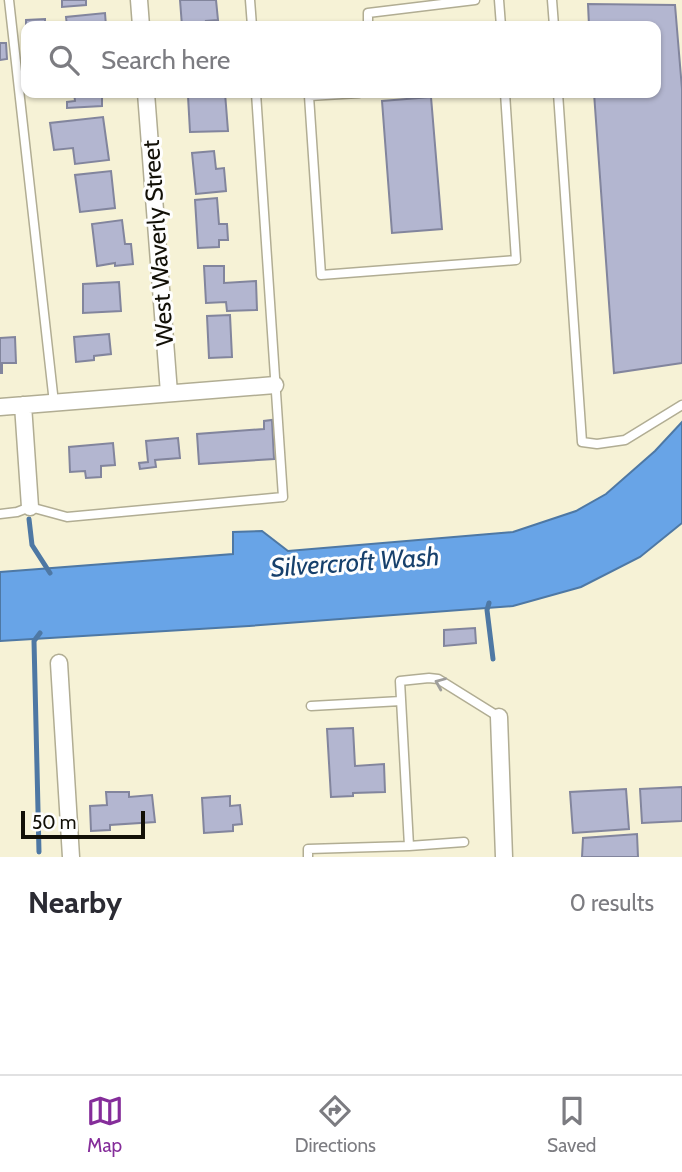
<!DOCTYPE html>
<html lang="en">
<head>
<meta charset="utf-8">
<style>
	:root { --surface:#fff; --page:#f2f2f3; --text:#2b2b33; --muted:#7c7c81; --line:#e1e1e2; --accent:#852d9a }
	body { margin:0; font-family:Cabin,sans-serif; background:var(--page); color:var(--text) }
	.scale { position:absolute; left:21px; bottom:18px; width:124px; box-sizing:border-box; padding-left:7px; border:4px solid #121007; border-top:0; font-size:19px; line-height:24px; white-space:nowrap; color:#121007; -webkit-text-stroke:5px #fefefe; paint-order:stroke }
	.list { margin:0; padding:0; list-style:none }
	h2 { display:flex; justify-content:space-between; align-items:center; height:91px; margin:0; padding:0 28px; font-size:30px }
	h2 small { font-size:23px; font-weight:400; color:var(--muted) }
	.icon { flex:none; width:38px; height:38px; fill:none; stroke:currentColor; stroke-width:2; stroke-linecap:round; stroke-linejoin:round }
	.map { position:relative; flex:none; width:682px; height:857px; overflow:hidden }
	.search { position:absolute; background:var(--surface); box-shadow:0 2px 5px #0004; left:21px; right:21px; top:21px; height:77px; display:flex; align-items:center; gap:18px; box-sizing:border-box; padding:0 24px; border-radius:14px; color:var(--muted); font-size:26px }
	.sheet { height:217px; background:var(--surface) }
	nav { display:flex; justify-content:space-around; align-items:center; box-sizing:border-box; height:98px; border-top:2px solid var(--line); background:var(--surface); font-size:19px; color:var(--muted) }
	nav a { display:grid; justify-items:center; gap:4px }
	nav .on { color:var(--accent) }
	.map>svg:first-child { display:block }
	.water { fill:#68a4e7; stroke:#4e78a4; stroke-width:2 }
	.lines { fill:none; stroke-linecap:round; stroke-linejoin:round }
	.stream { stroke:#4e78a4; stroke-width:5 }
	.building { fill:#b3b6d0; stroke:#82859d; stroke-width:2 }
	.lane-casing { stroke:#b1ad93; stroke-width:11 }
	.street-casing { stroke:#b1ad93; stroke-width:19 }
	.lane { stroke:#fff; stroke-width:8 }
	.street { stroke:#fff; stroke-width:16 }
	.oneway { stroke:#a09f9c }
	.labels { text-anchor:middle; stroke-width:6; stroke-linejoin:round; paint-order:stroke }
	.street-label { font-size:24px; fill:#121007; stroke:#fefefe }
	.water-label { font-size:26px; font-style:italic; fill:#16406c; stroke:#fefefe }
</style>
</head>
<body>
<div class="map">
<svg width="682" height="857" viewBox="0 0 682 857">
	<rect width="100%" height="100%" fill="#f6f2d6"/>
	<path class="water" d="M682,422V523L640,557L581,587L513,606L249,626L0,641V572L233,554V532L262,531L288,551L513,532L576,511L606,494L655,451Z"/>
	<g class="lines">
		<path class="stream" d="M29,519L32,545L50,573
			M489,603L487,610L493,659
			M39,852L34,641L40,633"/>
	</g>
	<path class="building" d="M62,0H86V5L62,7Z
		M180,0H216L218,20L206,21L207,26H182Z
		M588,4L675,5L682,89V363L614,373L594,93H656V26H589Z
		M105,13L106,26H67L66,17Z
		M45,19V26H26V20Z
		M0,43H6L7,59L0,60Z
		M74,93H106L102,95V106L67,108V102L75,101Z
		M217,93H225L228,131L190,132L188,96Z
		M431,97L442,229L392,233L382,101Z
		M103,117L109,160L75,164L73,148L54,150L50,123Z
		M214,151L216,169L224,168L226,191L196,194L192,153Z
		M111,171L115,208L80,212L75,175Z
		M217,198L219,224H227L228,240H219V247L198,248L195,200Z
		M122,220L125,244H131L133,264L115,266V263L97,266L92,224Z
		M204,266H224V283L256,281L257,310L227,311L226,302L206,303Z
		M119,282L121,311L83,313V284Z
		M230,315L232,357L209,358L207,316Z
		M109,334L111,354L94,356V360L76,362L74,337Z
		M15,337L16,363H2V373H0V338Z
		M272,420L274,459L199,464L197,434L264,429V421Z
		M178,438L180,458L155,460L156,467L140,469L139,463L148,462L146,441Z
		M113,443L115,465L101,466V477L86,478L85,471L70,472L69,447Z
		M475,628L476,643L444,646V630Z
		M353,728L355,766L384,764L385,792L353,793V796L331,797L327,729Z
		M682,787V821L642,823L640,789Z
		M626,789L629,829L573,833L570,792Z
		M106,792H129V797L152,795L155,822L110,825V830L91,831L90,806L107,805Z
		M230,796V806L240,805L242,824L233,825V831L204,833L202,798Z
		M637,834L638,857H582L583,838Z"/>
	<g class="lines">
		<g class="lane-casing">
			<path id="lane" d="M9,0L54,403
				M250,0L252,26
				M499,0L501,26
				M552,0L554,26
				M368,26V13L475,0
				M359,93L309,96L321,275L516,260L505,93
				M558,93L582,442L597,444L625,440L682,405
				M0,514L17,512L30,507L67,517L283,497L256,93
				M311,706L401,701
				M464,842L409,846L400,681L429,678L438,679L499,717
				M308,857V849L409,846"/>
		</g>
		<g class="street-casing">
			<path id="street" d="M139,0L141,26
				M146,93L169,393
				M23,405L30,507
				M0,407L275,385
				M59,663L71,857
				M499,717L504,857"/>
		</g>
		<use href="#lane" class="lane"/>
		<use href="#street" class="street"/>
	</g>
	<defs><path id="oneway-chevron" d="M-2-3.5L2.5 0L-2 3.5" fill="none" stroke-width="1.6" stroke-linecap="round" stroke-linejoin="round" transform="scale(1.75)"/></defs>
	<use class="oneway" href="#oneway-chevron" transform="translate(440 683) rotate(-157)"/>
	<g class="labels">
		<g class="street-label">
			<text transform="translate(158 243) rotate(-94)" y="8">West Waverly Street</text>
		</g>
		<g class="water-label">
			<text transform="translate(355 562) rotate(-4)" y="9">Silvercroft Wash</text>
		</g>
	</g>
</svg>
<div class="scale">50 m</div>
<div class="search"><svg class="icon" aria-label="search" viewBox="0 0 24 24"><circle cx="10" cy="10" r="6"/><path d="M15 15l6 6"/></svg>Search here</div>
</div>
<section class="sheet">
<h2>Nearby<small>0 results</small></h2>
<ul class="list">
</ul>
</section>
<nav>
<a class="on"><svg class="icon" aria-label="map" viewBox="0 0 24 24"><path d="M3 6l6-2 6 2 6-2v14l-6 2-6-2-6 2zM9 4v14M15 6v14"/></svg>Map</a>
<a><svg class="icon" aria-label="directions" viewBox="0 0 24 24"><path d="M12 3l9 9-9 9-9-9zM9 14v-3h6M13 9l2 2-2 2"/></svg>Directions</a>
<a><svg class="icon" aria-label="saved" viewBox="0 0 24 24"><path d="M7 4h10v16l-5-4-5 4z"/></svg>Saved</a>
</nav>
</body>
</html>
